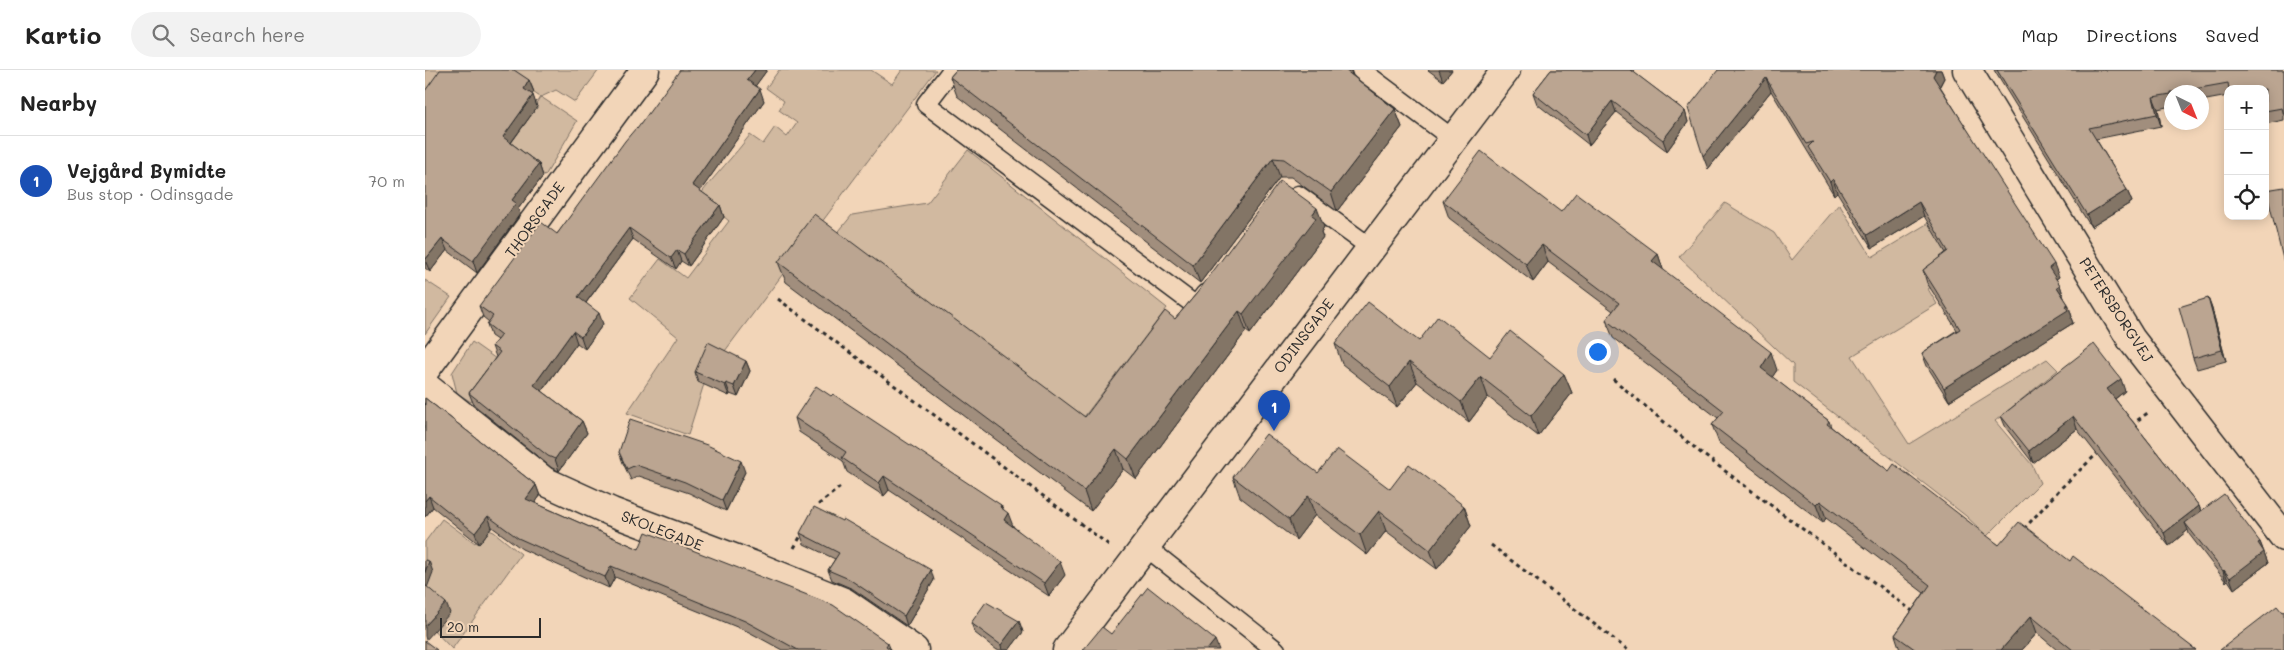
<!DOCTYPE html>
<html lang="en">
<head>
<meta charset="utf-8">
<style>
	:root { --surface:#fff; --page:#f2f2f2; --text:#222; --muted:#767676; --line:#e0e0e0; --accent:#0b8043 }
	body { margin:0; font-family:Mali,sans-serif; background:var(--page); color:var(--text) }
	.controls { position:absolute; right:15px; top:15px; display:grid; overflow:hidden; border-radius:10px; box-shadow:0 2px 12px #0003 }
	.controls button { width:45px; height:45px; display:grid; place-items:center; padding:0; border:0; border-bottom:1px solid var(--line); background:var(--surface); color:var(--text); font:25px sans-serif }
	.compass { position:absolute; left:1739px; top:15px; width:45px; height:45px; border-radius:50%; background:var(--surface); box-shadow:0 2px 12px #0003; rotate:137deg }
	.scale { position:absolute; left:15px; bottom:12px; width:101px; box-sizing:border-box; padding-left:5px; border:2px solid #2b2b2b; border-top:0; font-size:14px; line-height:18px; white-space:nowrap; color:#2b2b2b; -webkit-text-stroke:4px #f2d5b8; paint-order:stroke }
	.you { position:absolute; left:1172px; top:281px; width:18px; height:18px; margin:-12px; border:4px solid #fff; border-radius:50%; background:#1a73e8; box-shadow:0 0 0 8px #1a73e833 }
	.badge { display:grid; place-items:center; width:32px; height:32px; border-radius:50%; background:var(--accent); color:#fff; font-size:16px; font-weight:700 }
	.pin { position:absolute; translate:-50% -41px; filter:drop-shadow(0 1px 2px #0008) }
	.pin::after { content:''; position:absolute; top:26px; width:18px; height:15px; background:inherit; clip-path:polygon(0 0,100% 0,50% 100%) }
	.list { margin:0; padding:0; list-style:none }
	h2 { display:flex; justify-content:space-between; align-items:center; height:65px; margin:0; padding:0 20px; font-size:21px }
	h2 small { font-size:16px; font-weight:400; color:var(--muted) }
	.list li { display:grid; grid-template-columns:32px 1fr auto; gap:15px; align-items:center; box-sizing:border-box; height:90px; padding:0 20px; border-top:1px solid var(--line) }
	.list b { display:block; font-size:19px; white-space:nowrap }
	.list p { margin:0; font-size:16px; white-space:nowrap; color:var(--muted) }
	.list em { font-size:16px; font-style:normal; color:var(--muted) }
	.icon { flex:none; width:28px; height:28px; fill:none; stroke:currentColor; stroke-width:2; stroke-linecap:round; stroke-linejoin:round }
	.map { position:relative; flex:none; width:1859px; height:580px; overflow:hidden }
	header { display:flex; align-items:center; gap:30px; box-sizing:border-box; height:70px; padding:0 25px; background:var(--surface); border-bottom:1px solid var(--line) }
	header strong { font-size:24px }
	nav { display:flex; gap:28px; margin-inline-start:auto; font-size:18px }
	.search { width:350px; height:45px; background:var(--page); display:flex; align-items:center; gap:12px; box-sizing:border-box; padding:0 18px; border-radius:28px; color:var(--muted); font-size:19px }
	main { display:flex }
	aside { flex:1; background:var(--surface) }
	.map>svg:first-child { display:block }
	.green { fill:#d1b9a0; stroke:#7e7266 }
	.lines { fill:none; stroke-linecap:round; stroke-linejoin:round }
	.service-casing { stroke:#2b2b2b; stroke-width:21 }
	.minor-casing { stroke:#2b2b2b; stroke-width:31 }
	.path { stroke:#2b2b2b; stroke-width:3; stroke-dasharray:4 4; stroke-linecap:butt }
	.service { stroke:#f2d5b8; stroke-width:18 }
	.minor { stroke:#f2d5b8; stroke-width:28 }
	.wall { fill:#a18e7d; stroke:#2b2b2b }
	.shaded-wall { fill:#837466; stroke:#2b2b2b }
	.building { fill:#bba591; stroke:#2b2b2b }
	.labels { text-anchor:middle; stroke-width:4; stroke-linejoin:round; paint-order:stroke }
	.street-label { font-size:15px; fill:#2b2b2b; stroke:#f2d5b8 }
</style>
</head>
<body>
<header>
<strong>Kartio</strong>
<div class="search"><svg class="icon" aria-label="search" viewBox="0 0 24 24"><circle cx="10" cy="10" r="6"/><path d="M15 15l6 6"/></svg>Search here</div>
<nav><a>Map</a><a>Directions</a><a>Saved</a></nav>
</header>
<main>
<aside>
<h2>Nearby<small></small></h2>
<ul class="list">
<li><span class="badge" style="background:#1a4fb4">1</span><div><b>Vejgård Bymidte</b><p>Bus stop · Odinsgade</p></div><em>70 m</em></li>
</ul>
</aside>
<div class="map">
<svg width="1859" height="580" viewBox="0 0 1859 580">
	<rect width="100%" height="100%" fill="#f2d5b8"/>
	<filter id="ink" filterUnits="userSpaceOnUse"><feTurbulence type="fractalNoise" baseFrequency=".02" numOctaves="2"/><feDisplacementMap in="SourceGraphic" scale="10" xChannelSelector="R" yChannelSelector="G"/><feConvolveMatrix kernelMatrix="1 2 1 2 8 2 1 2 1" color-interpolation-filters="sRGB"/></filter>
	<g filter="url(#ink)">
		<path class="green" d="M0,0H50L97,56L115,27L76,0H174L150,32L131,20L116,27L152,51L120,106L83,79L0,47Z
			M354,0H446L467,14L477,0H511L294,289L278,317L263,365L202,343L253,267L205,228L235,189L261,208L304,151L274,126C290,105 309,86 325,65L338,74L350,57L362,67L372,53L354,40L359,31L341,18Z
			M543,80L742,238L659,347L410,166L427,145L502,133Z
			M1300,133L1349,163L1367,190L1414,134L1447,187L1520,143L1548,191L1503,219L1512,234L1427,286L1484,374L1622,289L1633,300L1570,351L1607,395L1615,413L1562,466L1541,446L1368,312V295L1254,187Z
			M0,210L26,227L0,264Z
			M47,272L74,291L46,332L32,323L27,303Z
			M17,449L50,473L61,459L69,462L96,484L27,579L0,551V472Z"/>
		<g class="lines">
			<g class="service-casing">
				<path id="service" d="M527,0L501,34L771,236L780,224
					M936,0L1028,69
					M873,125L945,177
					M721,477L851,580"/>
			</g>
			<g class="minor-casing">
				<path id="minor" d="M1542,0L1706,269L1859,467
					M0,300L220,0
					M0,316L119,411L187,442L330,496L419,532L489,580
					M642,580L1081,0"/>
			</g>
			<path class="path" d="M353,229L684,475
				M1188,309L1276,383L1490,543
				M1706,355L1724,342
				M390,442L394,434L418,415
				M1599,459L1635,419L1675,381
				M1066,475L1203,580
				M369,478L378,462"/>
			<use href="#service" class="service"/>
			<use href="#minor" class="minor"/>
		</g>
		<path class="wall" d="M342,0L330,16L339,31L275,121L295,135L299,147L264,196L256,191L251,199L208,169L161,233L178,254L160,279L152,273L117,321L157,351L162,363L134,401L127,398L49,335L44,323L71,287L67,276L72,270L66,266L62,254L64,252L58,247L54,236L132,164L212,59Z
			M531,0H926L927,6L970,39L977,57L912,141L866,107H855L775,213L532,26L525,7Z
			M1003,0H1027L1018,11Z
			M1126,0H1210L1208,2L1260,41L1263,52L1242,81L1191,42L1164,75L1112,34L1108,23Z
			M1293,0H1516L1519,8L1515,16L1634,207L1631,209L1635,215L1639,228L1643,234L1647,247L1646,248L1648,253L1524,331L1502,296L1497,283L1532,260L1502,213L1498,200L1521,183L1499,146L1447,178L1412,122L1409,125L1346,21L1283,99Z
			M1569,0H1859V50L1840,54V19H1803V26L1776,31V22H1746V36L1733,39L1736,56L1671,69L1702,120L1707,132L1666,157Z
			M104,10L109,22L107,24L112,37L86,73L114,94L118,106L93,139L95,144L52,203L22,180L5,202L0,198V21Z
			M1018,131L1136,142L1233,184L1238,200L1352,300L1347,307L1404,351L1406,357L1464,401L1574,475L1645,491L1771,580H1632L1612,563L1597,580H1475L1470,565L1499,523L1401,448L1398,453L1294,373L1287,355L1293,348L1188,268L1181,250L1188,241L1123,192L1108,212L1024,148Z
			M899,157L896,162L898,167L825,264L821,261L711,409L698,399L666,441L361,212L353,192L660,347L750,249L772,223Z
			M1783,228L1787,239L1801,291L1772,299L1768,288Z
			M994,271L1139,304L1147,323L1113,366L1063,327L1044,352L992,312L972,337L917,294L910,274Z
			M321,291L325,301L313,327L305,324L304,326L273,312L270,302Z
			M1700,321L1690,329L1774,436L1776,441L1835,472L1843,493L1809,519L1803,510L1801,512L1764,464L1763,460L1744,476L1652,359L1608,393L1581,358L1576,346Z
			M0,328L111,415L115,426L110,433L214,479L463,573L465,578L467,580H357L324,562L190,507L184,518L97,479L67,457L54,474L8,437L0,447Z
			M370,348L576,435L588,456L640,505L624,526L464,420L459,426L422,402L418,391L374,362Z
			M194,382L320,402L301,441L264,423L214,406L206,410L198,393Z
			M893,403L1039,436L1046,456L1012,499L961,461L942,485L890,445L871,470L815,427L808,407Z
			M375,463L509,510L482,556L428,519L407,510L403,500L410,489L379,474Z
			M594,551L598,562L584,580H572L550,563L546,553Z"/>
		<path class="shaded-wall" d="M330,0H342L326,22L322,10Z
			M915,0H926L927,6Z
			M1014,0H1027L1018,11Z
			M1511,0H1516L1519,8L1513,19L1508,6Z
			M1341,8L1346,21L1283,99L1278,86Z
			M104,10L109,22L103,30L99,19Z
			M335,19L339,31L271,127L267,115Z
			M108,25L112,37L82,78L78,67Z
			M1728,27L1733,39L1736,56L1732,44Z
			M1187,31L1191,42L1164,75L1161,65Z
			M970,39L977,57L912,141L906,122Z
			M1260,41L1263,52L1242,81L1238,70Z
			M848,88L855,107L775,213L768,195Z
			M114,94L118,106L93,139L95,144L52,203L48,191L87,130Z
			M1408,109L1412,122L1409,125L1405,112Z
			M1702,120L1707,132L1666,157L1662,145Z
			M1494,132L1499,146L1447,178L1442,165Z
			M295,135L299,147L264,196L259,184Z
			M892,138L899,157L896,162L898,167L825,264L818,244Z
			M204,158L208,169L157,238L153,227Z
			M17,169L22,180L5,202L0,190Z
			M1117,175L1123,192L1108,212L1101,194Z
			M252,180L256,191L251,199L246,188Z
			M1233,184L1239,202L1227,191Z
			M1629,194L1634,207L1628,211L1624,198Z
			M1635,215L1639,228L1632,217Z
			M1783,228L1787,239L1801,291L1797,280Z
			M1643,234L1647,247L1646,248L1648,253L1524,331L1519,318Z
			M814,241L821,261L711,409L703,389Z
			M174,243L178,254L160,279L156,267Z
			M148,261L152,273L113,326L109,315Z
			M1346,282L1352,300L1342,315L1336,298Z
			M321,291L325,301L313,327L309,316Z
			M984,292L992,312L972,337L965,317Z
			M1139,304L1147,323L1113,366L1106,346Z
			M1056,307L1063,327L1044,352L1036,332Z
			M1696,309L1700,321L1687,331L1682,319Z
			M301,313L305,324L304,326L300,315Z
			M1648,346L1652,359L1608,393L1604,381Z
			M157,351L162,363L134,401L130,389Z
			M691,379L698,399L666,441L659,421Z
			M316,391L320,402L301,441L297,430Z
			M459,406L464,420L459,426L454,413Z
			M111,415L115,426L105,440L101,429Z
			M4,426L8,437L0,447V431Z
			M883,426L890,445L871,470L864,450Z
			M1395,431L1401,448L1398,453L1391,435Z
			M576,435L580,448L583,443L588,456L584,463L575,437Z
			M1039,436L1046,456L1012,499L1005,480Z
			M1774,436L1778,448L1760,453L1763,460L1744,476L1739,463Z
			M954,441L961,461L942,485L935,465Z
			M63,446L67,457L54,474L50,463Z
			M1835,472L1843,493L1809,519L1805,508L1833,473Z
			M4,491L8,502L0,523V502Z
			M635,492L640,505L624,526L619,513Z
			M186,496L190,507L184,518L180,507Z
			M506,500L509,510L482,556L479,546Z
			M1799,500L1803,510L1801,512L1798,501Z
			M21,533L25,543L1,570L0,566V556Z
			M1606,546L1612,563L1597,580H1576Z
			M594,551L598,562L584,580H577L576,575Z
			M790,570L794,580H782Z"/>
		<path class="building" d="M15,0H89L104,10L99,19L108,25L78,67L114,94L87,130L91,133L48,191L17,169L0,190V21Z
			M255,0H330L322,10L335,19L267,115L295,135L259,184L252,180L246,188L204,158L153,227L174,243L156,267L148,261L109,315L157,351L130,389L123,386L44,323L75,282L67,276L76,265L62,254L68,246L54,236L116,152L132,164L200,71L211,58L212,59Z
			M531,0H920L970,39L906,122L859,89L848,88L768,195L525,7Z
			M1126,0H1206L1260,41L1238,70L1187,31L1161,65L1108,23Z
			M1293,0H1511L1508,6L1629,194L1624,198L1635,215L1632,217L1643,234L1640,236L1643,240L1519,318L1497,283L1535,259L1498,200L1523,181L1494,132L1442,165L1408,109L1405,112L1383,77L1388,72L1381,74L1341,8L1278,86L1263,38Z
			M1572,0H1859V46L1857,38L1840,41V19H1804L1803,13L1752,22H1746V24L1728,27L1732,44L1664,58L1702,120L1662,145Z
			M1056,81L1136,142L1151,123L1233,184L1227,191L1346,282L1336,298L1404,351L1402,354L1464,401L1469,394L1574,475L1594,452L1645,491L1648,486L1771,580H1648L1606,546L1576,580H1491L1470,565L1505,515L1395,431L1391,435L1287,355L1299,341L1181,250L1194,233L1117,175L1101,194L1018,131Z
			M855,111L892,138L887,145L891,148L818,244L814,241L703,389L691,379L659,421L353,192L389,144L660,347L740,241L750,249L772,223Z
			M1859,117V193L1841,120Z
			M1783,228L1797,280L1768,288L1754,237Z
			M943,232L994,271L1013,246L1065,287L1085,261L1139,304L1106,346L1056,307L1036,332L984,292L965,317L910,274Z
			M283,272L321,291L309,316L301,313L300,315L270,302Z
			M1669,274L1696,309L1682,319L1774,436L1739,463L1648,346L1604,381L1576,346Z
			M391,316L406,326L408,324L576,435L575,437L583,443L579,450L635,492L619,513L459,406L454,413L417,388L421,382L370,348Z
			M0,328L111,415L101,429L214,479L221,462L408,535L463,573L461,576L467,580H373L320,551L186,496L180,507L93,468L63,446L50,463L4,426L0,431Z
			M205,349L282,375L316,391L297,430L260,412L211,395L202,399L194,382Z
			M841,364L893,403L912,379L965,419L984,394L1039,436L1005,480L954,441L935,465L883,426L864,450L808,407Z
			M1799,424L1835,472L1833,473L1839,482L1805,508L1799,500L1798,501L1760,453Z
			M389,437L417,451L418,449L506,500L479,546L424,509L403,500L414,483L375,463Z
			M0,490L4,491L0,502Z
			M0,515L21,533L0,556Z
			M723,517L790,570L782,580H658L677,557L686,564Z
			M561,532L594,551L576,575L546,553Z
			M1852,536L1857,542L1859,541V580H1795Z
			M0,571L12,580H0Z"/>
	</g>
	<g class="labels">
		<g class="street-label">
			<text transform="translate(110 150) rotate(-54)" y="5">THORSGADE</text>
			<text transform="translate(1691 240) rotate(57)" y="5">PETERSBORGVEJ</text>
			<text transform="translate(879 266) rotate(-53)" y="5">ODINSGADE</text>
			<text transform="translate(237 461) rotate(21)" y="5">SKOLEGADE</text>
		</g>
	</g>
</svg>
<div class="controls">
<button>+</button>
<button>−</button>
<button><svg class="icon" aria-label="locate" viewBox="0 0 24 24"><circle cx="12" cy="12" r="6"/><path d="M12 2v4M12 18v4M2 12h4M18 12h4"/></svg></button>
</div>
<svg class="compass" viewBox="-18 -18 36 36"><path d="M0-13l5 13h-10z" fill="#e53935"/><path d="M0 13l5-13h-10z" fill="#767676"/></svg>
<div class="scale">20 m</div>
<div class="you"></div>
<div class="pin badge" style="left:849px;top:361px;background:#1a4fb4">1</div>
</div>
</main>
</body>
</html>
